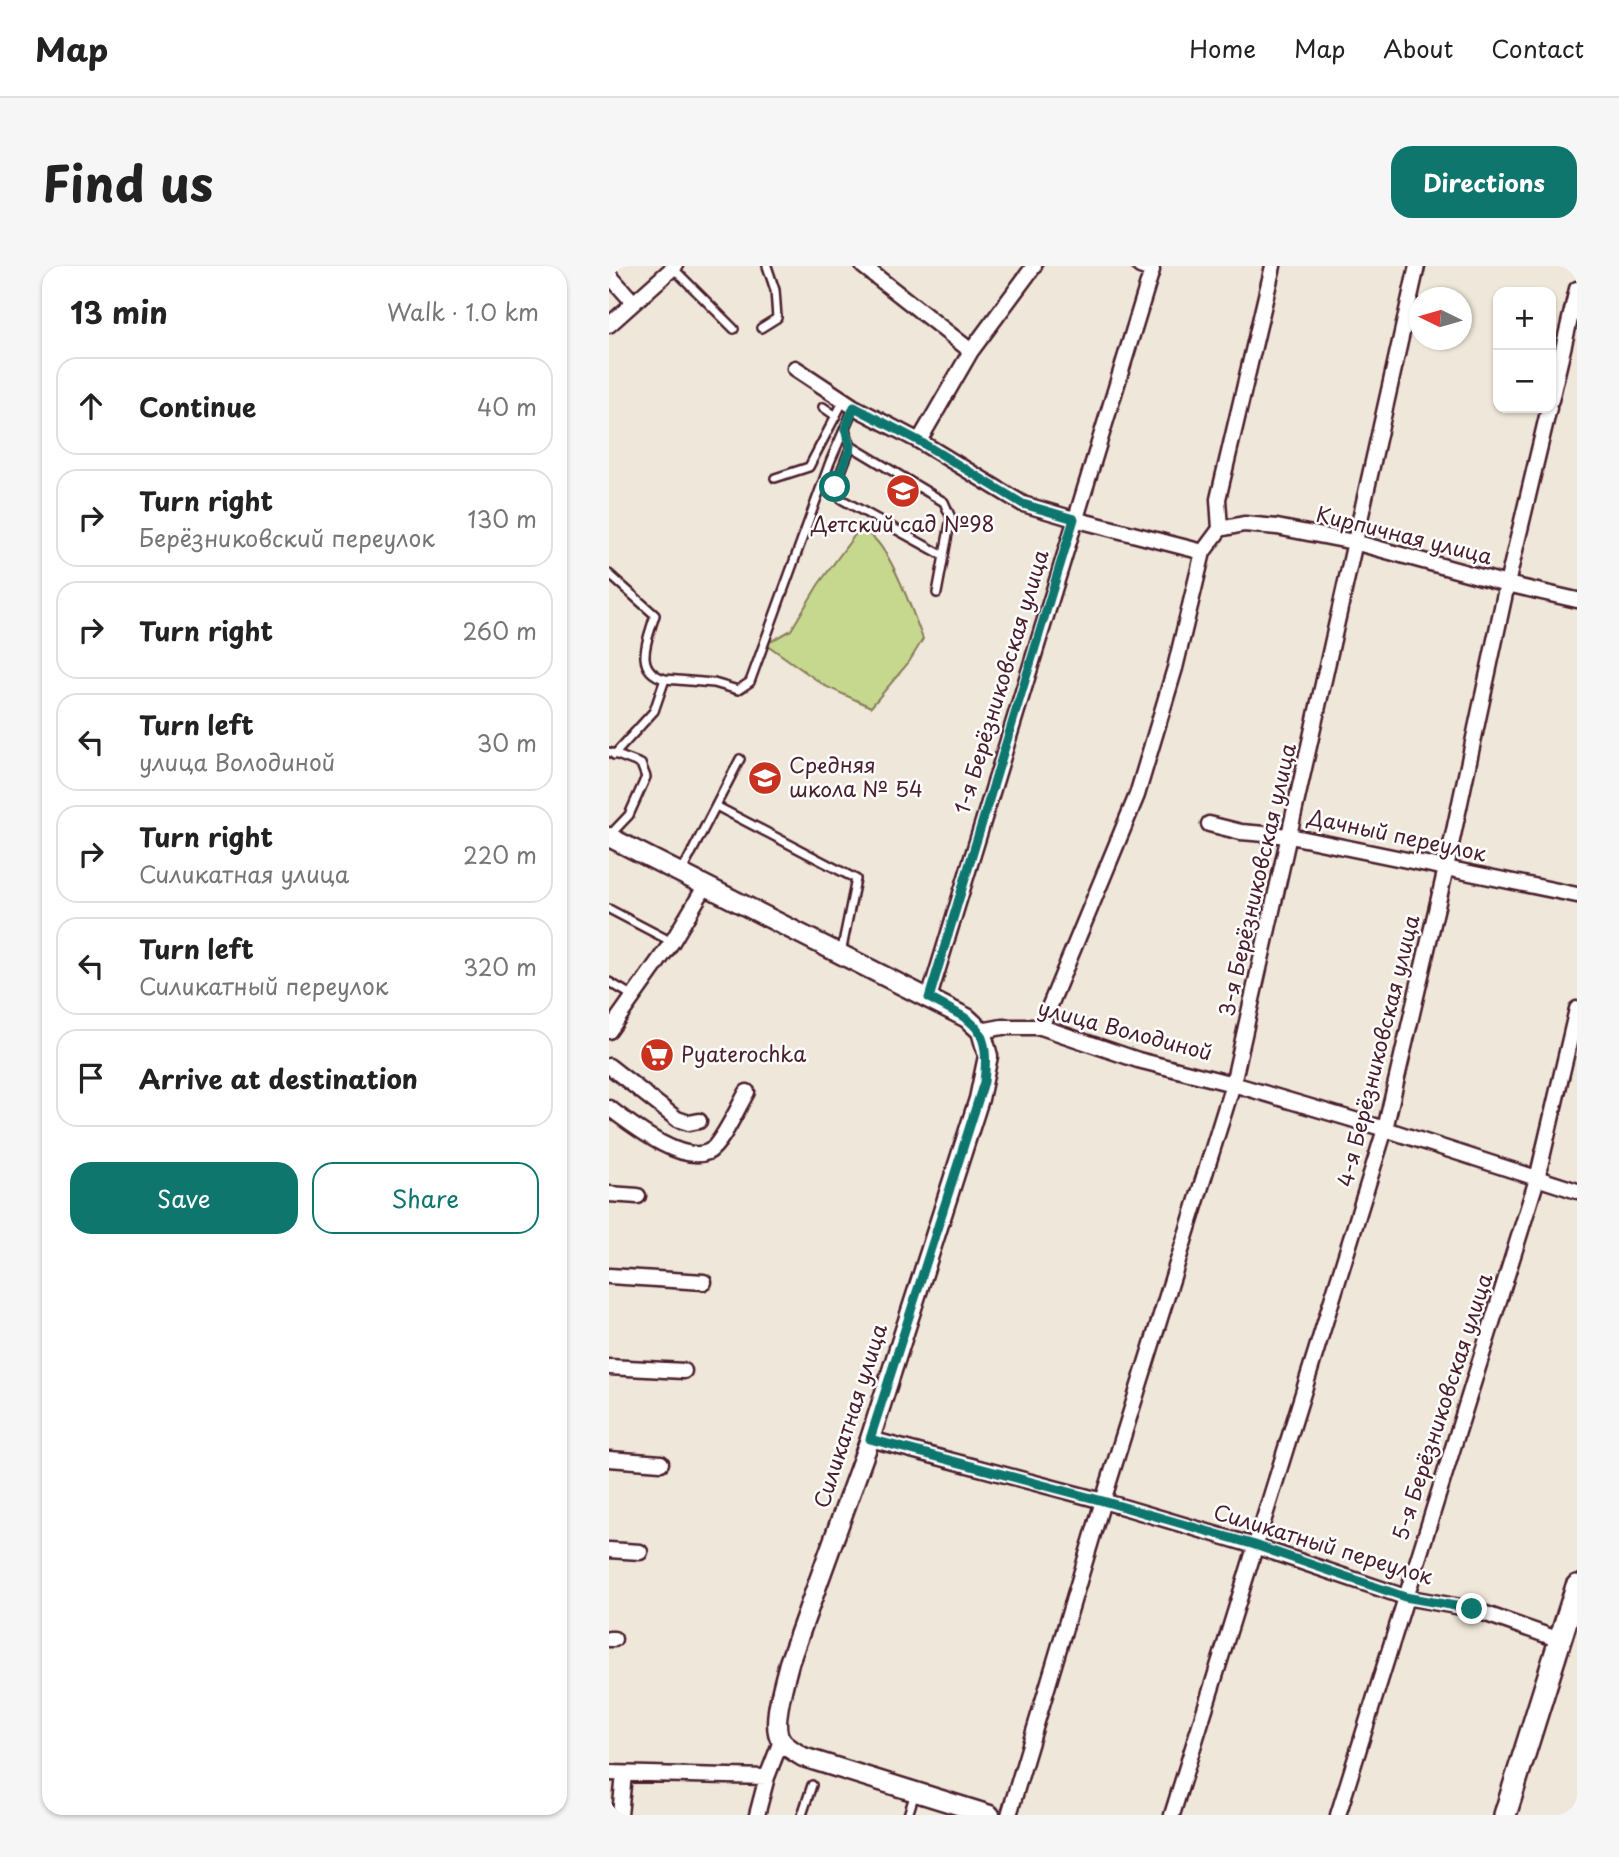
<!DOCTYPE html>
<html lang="en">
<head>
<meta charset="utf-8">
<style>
	:root { --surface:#fff; --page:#f6f6f6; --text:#222; --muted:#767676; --line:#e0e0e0; --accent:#0f766e }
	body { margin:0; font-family:"Playpen Sans",sans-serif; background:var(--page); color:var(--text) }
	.controls { position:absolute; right:21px; top:21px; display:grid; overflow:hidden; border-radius:14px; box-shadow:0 2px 5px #0004 }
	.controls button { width:63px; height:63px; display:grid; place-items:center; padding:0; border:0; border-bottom:2px solid var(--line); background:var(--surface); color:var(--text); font:35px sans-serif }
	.compass { position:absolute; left:800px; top:21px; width:63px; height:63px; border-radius:50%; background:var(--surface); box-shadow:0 2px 5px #0004; rotate:275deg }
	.stop { position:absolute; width:21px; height:21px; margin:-16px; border:5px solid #0f766e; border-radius:50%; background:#fff }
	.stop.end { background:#0f766e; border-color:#fff; box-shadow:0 2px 7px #0008 }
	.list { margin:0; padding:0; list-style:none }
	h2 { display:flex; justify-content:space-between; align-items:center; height:91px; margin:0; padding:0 28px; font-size:30px }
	h2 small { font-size:23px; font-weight:400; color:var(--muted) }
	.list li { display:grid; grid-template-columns:46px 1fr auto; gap:21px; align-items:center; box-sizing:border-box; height:98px; margin:0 14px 14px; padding:0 14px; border:2px solid var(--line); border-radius:21px }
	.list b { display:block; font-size:26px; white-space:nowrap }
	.list p { margin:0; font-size:23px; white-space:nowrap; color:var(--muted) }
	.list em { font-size:23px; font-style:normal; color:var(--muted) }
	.actions { display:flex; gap:14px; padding:21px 28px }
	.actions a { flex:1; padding:16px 0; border:2px solid var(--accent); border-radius:21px; text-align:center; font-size:24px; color:var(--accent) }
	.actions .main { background:var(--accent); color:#fff }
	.icon { flex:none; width:38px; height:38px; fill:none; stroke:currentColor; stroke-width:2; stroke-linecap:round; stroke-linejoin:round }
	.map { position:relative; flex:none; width:968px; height:1549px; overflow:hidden; border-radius:21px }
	header { display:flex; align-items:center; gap:42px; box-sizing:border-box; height:98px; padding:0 35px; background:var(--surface); border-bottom:2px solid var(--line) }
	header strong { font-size:33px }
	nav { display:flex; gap:38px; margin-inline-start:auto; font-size:24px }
	.intro { display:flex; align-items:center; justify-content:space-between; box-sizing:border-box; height:168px; padding:0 42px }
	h1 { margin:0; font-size:49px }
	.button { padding:18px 32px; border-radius:21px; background:var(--accent); color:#fff; font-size:24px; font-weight:700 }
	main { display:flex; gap:42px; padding:0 42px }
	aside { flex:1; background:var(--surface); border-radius:21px; box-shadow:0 2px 5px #0004 }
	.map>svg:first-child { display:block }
	.green { fill:#c6d88d; stroke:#887c5c; stroke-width:2 }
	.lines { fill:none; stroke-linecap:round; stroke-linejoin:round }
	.service-casing { stroke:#4a1f2b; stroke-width:12 }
	.minor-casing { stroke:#4a1f2b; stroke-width:19 }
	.tertiary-casing { stroke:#4a1f2b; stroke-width:23 }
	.secondary-casing { stroke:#4a1f2b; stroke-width:26 }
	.service { stroke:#fff; stroke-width:7 }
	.minor { stroke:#fff; stroke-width:14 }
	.tertiary { stroke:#fff; stroke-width:18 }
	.secondary { stroke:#fff; stroke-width:21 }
	.route { stroke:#0f766e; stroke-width:9 }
	.labels { text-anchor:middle; stroke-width:5; stroke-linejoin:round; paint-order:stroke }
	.poi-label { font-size:21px; fill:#4a1f2b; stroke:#fff; text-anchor:start }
	.street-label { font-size:21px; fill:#4a1f2b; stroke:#fff }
</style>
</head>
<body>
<header>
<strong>Map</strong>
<nav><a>Home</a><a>Map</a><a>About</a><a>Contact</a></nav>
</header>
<div class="intro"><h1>Find us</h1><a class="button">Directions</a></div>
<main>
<aside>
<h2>13 min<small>Walk · 1.0 km</small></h2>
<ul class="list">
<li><svg class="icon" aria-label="ahead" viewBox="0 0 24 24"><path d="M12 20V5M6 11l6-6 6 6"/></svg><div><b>Continue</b></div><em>40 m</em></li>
<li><svg class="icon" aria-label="right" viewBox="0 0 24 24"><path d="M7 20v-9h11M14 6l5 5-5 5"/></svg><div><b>Turn right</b><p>Берёзниковский переулок</p></div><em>130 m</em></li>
<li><svg class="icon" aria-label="right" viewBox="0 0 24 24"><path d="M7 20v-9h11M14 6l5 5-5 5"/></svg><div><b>Turn right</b></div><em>260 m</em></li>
<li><svg class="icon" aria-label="left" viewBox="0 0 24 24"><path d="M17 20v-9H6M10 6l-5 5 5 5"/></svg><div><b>Turn left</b><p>улица Володиной</p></div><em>30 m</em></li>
<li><svg class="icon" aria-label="right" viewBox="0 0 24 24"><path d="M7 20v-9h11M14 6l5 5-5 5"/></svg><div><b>Turn right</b><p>Силикатная улица</p></div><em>220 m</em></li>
<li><svg class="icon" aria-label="left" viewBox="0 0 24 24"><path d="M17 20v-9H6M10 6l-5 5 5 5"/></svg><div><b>Turn left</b><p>Силикатный переулок</p></div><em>320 m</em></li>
<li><svg class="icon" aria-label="arrive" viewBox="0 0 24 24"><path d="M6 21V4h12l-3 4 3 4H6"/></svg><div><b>Arrive at destination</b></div></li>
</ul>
<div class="actions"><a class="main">Save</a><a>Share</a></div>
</aside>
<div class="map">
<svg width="968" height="1549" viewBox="0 0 968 1549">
	<rect width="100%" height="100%" fill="#efe8da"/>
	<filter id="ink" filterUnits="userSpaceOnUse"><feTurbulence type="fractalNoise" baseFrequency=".0143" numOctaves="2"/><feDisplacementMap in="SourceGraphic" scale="14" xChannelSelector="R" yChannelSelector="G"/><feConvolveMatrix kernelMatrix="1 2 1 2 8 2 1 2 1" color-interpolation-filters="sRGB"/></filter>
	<g filter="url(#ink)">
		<path class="green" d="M248,266C252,267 256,267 259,268C281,279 305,350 314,373L300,396L262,441L216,420L157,378L182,364L209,319Z"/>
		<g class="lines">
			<g class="service-casing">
				<path id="service" d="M64,2L125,63
					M152,62L168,52L166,24L158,0
					M214,141L227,150
					M236,163L242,180L335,236L342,252L328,327
					M242,180L226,221L232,233L335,290
					M166,212L200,201L235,134
					M0,308L46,349C39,373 23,404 56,413
					M0,486L32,498L37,511L20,549L0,570
					M5,489L45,445L56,413L105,417L129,424L141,416L221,196L245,141
					M107,540L247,613L232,687
					M72,607L131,493
					M0,643L63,676
					M0,716L24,730
					M193,1549L203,1519
					M299,1549L306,1527"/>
			</g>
			<g class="minor-casing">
				<path id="minor" d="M254,0L362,85
					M0,9L24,36
					M0,59L66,0
					M186,102L245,141L310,175L414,238L465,253L594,286
					M942,134L968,23
					M310,175L362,85L425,0
					M611,263L635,258L668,261L745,276L898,318L968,334
					M600,558L632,566L681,570L968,629
					M320,732L543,4L531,0
					M432,761L528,529L566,402L594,286L611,263L609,233L664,0
					M0,765L63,676L97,619
					M372,765L393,761H432L529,794L624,818L776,863L968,925
					M0,800L68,853L80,857L90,855
					M0,842C21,857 71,898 99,886C112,880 130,839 138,826
					M0,928L29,930
					M0,1010L95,1016
					M0,1101L75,1105
					M261,1173L494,1235L646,1280L796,1331L863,1343L951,1374
					M0,1193L52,1197
					M0,1284L31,1286
					M0,1373H5
					M0,1507L158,1511
					M11,1549L15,1508
					M148,1549L158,1511L172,1475
					M400,1549L494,1235L624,818L808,0
					M563,1549L776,863L837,602L898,318L940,142
					M729,1549L928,913L968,743"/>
			</g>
			<g class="tertiary-casing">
				<path id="tertiary" d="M0,571L358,752L372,765L379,790L370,833L261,1173L180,1397C176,1414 161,1459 172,1474C176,1481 188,1487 194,1491L381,1549"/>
			</g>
			<g class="secondary-casing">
				<path id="secondary" d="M896,1549L968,1320"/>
			</g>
			<use href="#service" class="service"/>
			<use href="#minor" class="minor"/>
			<use href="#tertiary" class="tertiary"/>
			<use href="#secondary" class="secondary"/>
		</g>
	</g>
	<g class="lines" filter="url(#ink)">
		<path class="route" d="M226,221L242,180L236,163L245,141L310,175L414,238L465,253L320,732C365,756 382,759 375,816L261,1173L494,1235L646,1279L796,1331L863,1343"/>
	</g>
	<defs>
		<g id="school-disc" transform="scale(1.75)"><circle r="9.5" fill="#c8321e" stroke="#fff"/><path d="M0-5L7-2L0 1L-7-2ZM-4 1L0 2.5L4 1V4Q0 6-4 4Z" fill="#fff"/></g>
		<g id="supermarket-disc" transform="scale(1.75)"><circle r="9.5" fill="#c8321e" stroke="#fff"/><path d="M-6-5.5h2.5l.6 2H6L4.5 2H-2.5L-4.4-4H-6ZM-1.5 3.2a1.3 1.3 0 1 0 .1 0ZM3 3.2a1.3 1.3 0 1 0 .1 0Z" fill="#fff"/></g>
	</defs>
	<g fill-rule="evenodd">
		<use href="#school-disc" x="294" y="225"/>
		<use href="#school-disc" x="156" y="512"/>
		<use href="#supermarket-disc" x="48" y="789"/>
	</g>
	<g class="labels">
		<g class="poi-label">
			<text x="294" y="266" text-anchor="middle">Детский сад №98</text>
			<text x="180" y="507">Средняя<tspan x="180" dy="24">школа № 54</tspan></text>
			<text x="72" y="796">Pyaterochka</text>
		</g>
		<g class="street-label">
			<text transform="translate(795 270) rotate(14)" y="7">Кирпичная улица</text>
			<text transform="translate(393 416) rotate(-73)" y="7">1-я Берёзниковская улица</text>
			<text transform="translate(788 570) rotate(12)" y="7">Дачный переулок</text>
			<text transform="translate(649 614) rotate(-77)" y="7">3-я Берёзниковская улица</text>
			<text transform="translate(516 765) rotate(15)" y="7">улица Володиной</text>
			<text transform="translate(770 785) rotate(-76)" y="7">4-я Берёзниковская улица</text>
			<text transform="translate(834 1141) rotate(-72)" y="7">5-я Берёзниковская улица</text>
			<text transform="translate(242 1150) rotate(-72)" y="7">Силикатная улица</text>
			<text transform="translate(714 1279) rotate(17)" y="7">Силикатный переулок</text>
		</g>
	</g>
</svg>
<div class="controls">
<button>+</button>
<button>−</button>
</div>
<svg class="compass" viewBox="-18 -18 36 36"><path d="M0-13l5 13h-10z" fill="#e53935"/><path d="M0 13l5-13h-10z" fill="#767676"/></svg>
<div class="stop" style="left:226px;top:221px"></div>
<div class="stop end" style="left:863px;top:1343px"></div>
</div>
</main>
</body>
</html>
